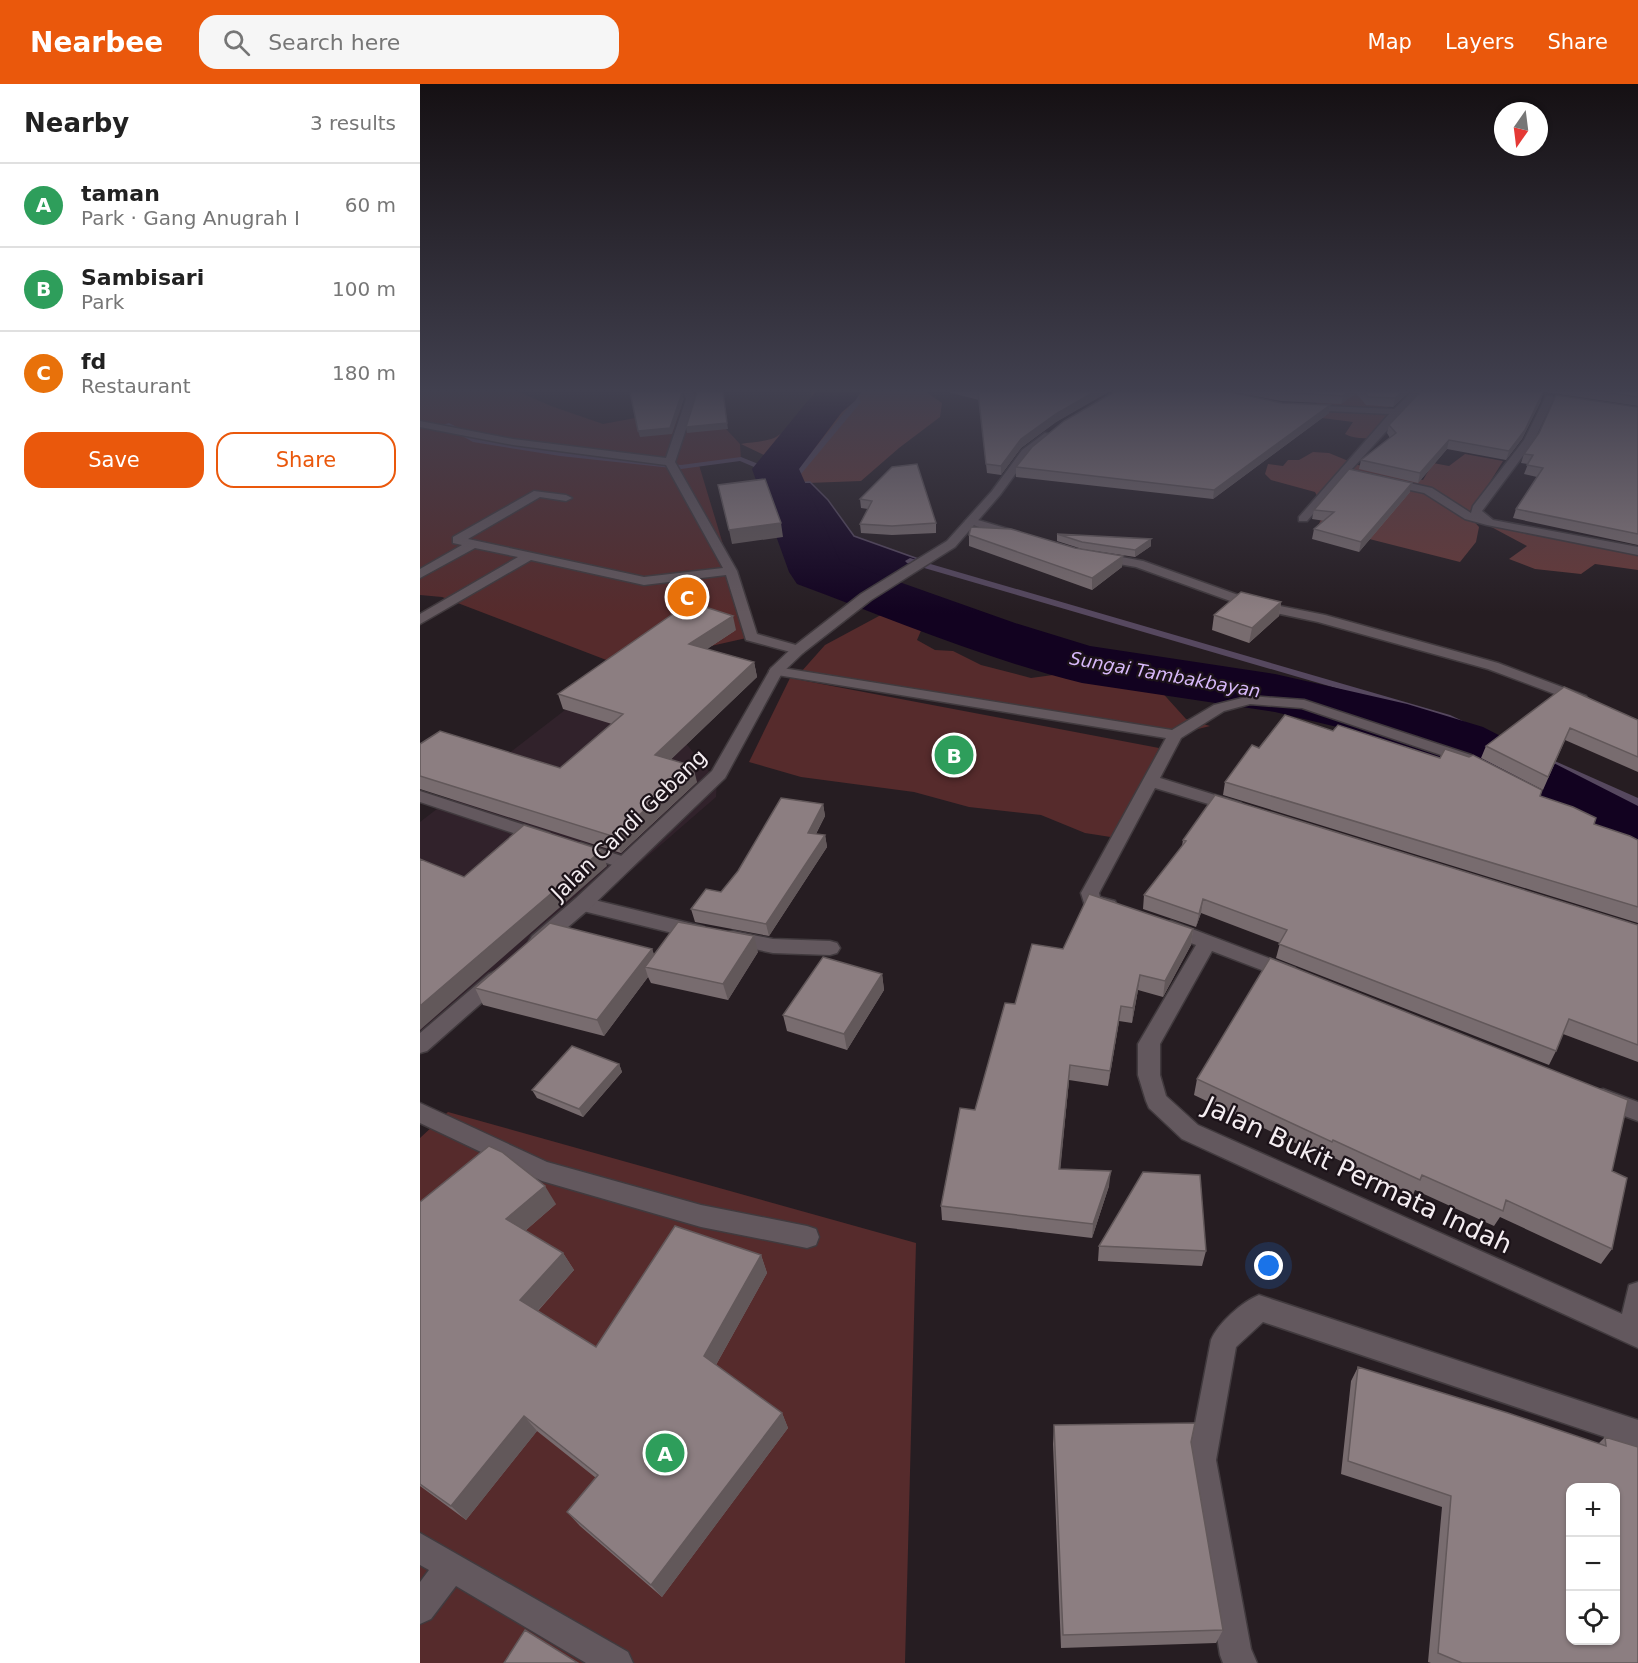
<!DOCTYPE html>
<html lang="en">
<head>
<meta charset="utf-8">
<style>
	:root { --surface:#fff; --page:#f6f6f6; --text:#222; --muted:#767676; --line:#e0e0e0; --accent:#ea580c }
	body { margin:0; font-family:"DejaVu Sans",sans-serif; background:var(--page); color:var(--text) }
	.controls { position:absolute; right:18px; bottom:18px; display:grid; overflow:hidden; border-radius:12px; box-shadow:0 2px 4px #0004 }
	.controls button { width:54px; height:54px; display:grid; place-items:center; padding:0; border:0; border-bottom:2px solid var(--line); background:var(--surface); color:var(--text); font:30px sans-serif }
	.compass { position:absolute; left:1074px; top:18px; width:54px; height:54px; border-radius:50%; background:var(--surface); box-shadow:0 2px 4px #0004; rotate:194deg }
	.you { position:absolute; left:849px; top:1182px; width:21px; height:21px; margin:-15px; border:4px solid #fff; border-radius:50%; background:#1a73e8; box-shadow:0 0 0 9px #1a73e833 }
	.badge { display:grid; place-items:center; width:39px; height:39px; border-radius:50%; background:var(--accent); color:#fff; font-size:20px; font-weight:700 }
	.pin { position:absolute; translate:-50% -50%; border:3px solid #fff; box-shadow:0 2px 6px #0006 }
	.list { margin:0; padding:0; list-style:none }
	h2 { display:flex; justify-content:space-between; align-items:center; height:78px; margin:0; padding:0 24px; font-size:26px }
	h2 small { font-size:20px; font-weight:400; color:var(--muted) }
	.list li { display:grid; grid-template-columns:39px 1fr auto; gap:18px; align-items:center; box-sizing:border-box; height:84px; padding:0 24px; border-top:2px solid var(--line) }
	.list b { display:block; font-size:22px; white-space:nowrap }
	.list p { margin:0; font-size:20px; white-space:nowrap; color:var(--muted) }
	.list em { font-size:20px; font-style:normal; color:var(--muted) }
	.actions { display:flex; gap:12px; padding:18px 24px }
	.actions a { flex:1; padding:14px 0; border:2px solid var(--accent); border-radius:18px; text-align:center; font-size:21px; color:var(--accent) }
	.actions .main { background:var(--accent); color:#fff }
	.icon { flex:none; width:33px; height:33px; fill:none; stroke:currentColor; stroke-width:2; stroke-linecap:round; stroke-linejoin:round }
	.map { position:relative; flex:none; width:1218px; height:1579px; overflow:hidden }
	header { display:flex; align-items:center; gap:36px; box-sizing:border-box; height:84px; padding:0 30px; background:var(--accent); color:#fff }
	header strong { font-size:28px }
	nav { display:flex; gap:33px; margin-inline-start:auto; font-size:21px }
	.search { width:420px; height:54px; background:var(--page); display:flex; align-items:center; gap:15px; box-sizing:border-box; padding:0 21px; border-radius:18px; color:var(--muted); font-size:22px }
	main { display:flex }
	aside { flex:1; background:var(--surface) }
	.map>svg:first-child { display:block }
	.built { fill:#31222b }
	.green { fill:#562b2c }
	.forest { fill:#683a39 }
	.water { fill:#120220; stroke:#56485f; stroke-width:1.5 }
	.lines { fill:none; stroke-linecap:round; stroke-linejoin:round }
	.stream { fill:#56485f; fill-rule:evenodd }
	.river { fill:#120220; fill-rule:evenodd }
	.minor-casing { stroke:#413a3e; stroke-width:3 }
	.secondary-casing { stroke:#413a3e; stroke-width:3 }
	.minor { fill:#63585e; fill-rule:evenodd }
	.secondary { fill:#63585e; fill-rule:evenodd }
	.wall { fill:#786c6f }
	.shaded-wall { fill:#62585a }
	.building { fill:#8c7e81; stroke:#62585a; stroke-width:1.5; fill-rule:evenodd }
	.labels { text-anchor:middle; stroke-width:4.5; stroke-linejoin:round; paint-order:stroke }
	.far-water-label { font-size:18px; font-style:italic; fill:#d7b8f9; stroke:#1c1319 }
	.street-label { font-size:21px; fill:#f4edf1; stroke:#1c1319 }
	.near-street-label { font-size:26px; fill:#f4edf1; stroke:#1c1319 }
</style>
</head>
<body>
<header>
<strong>Nearbee</strong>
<div class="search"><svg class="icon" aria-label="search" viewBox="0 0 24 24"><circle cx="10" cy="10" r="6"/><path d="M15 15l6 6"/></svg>Search here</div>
<nav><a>Map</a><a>Layers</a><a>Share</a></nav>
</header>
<main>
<aside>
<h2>Nearby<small>3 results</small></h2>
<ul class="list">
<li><span class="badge" style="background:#2e9e5b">A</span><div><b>taman</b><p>Park · Gang Anugrah I</p></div><em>60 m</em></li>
<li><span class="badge" style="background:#2e9e5b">B</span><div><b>Sambisari</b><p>Park</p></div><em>100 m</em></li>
<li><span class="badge" style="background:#e8710a">C</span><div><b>fd</b><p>Restaurant</p></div><em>180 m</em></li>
</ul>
<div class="actions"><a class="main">Save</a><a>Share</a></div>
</aside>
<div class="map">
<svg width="1218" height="1579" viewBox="0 0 1218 1579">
	<rect width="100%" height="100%" fill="#261d22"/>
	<path class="built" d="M202,582L297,697L296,713L0,970V738Z"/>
	<path class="green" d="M0,308H99L131,322L183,340L248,328L277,314L320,360L321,375L279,381L331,553L202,582L22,513L0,511Z
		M472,525L503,542L497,556L515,566L533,567L561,581L611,594L655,588L738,604L766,635L790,642L766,648L381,588L405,561Z
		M370,594L739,664L697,754L665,749L621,731L549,723L494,708L381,693L329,678Z
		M28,1028L496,1159L485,1579H0V1054Z"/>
	<path class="forest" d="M392,308H411L370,364L407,319L421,308H506L522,319L520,333L479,364L441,397L361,400L355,385L359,378L321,360C331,358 344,358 354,354C366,349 392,321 392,308Z
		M888,308H930L976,317L967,324L973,330L961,339L964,351C953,355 936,356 925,350L933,338L863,329L902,326Z
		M893,368L909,369L938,381L1003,396L1013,379L1029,382L1045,370L1083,377L1049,432L1059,443L1056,458L1040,478L898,442L905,427L895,408L851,396L845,390L848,380L863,382L868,376H879Z
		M1062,438L1218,468V486L1175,480L1161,490L1115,485L1089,475L1107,462Z"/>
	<path class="water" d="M390,398L408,416L434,452L501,476L456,500L405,486L361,400Z"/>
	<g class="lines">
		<path class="stream" d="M431,308H437L441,318L376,396L391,413L387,416L369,398L320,377L261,385L140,372L53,358L22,341L29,339L58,354L140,368L261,381L321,373L371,393L433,318Z
			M490,474L1030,631L1096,662L1090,666L1086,664L1022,635L487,479L485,477Z
			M1119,670L1218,714V723L1115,677L1113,674L1115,671Z"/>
		<path class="river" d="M395,308H441L435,317L422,328L379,385L420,477L595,539L670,562L855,590L987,620L1063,643L1218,722V779L1191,772L1015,673L942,649L855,628L662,599C565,575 471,535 377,500L369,488L332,385Z"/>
		<g class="minor-casing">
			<path id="minor" d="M263,308H273L276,315L255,378L317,487L337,550L383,563L385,566L383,569L378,570L326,556L306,491L224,501L111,476L0,540V530L98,473L55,464L0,494V485L42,461L33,459V453L114,407L146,411L152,414L146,417L120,413L48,455L224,493L303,484L246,381L93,361L0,343V337L93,355L246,374L266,315Z
				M992,308H1002L931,386L1012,404L1051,429L1053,422L1104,356L1126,312H1132L1134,314L1114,357L1062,427L1073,436L1218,463V471L1067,441L1045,435L1004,409L926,392L887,437H879V433L969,330L886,326L881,323L883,321L974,325Z
				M551,434L599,448L601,451L595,455L547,439L545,437Z
				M680,469L723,477L835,517L905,531L1078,579L1166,612L1168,615L1166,618H1156L1068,585L898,538L827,523L716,483L676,476L674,473Z
				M356,583L752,646L794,621L830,612L884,616L1051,671L1053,674L1051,677H1039L882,624L830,620L804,627L761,654L740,694L821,719L823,723L821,727L815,728L735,704L679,809L680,813L695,817L697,822L695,827L688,829L665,822L661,809L746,654L351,590L349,587L351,584Z
				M0,707L129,749L132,753L129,757L123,759L0,718Z
				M161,759L211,775L214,779L211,783L205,785L155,769L152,765L155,761Z
				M162,813L277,841L284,843L287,848L284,853L277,855L155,825L153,820L155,815Z
				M751,837L875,884L878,889L875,894L868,896L792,867L740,960V991L746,1012L778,1041L1202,1230L1209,1201L1218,1198V1264L762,1055L729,1024L726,1017L718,991V960L776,861L744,849L742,844L744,839Z
				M313,847L353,855L410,857L417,859L420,864L417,869L410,871L353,869L306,859L303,854L306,849Z
				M1183,1005L1218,1018V1037L1175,1021L1172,1014L1175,1007Z
				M0,1019L127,1078L281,1121L387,1142L396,1145L399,1153L396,1161L387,1164L281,1143L122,1097L0,1039Z
				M839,1211L1218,1336V1364L843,1238L816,1263L796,1376L831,1565L837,1579H803L800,1571L768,1376L791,1256C798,1239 822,1218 839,1211Z
				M0,1449L208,1568L213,1579H166L36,1502L11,1535L0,1540V1498L9,1486L0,1481Z"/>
		</g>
		<g class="secondary-casing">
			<path id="secondary" d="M625,349L634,351L610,370L580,411L535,463L451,516L383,569L362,589L305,694L169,825L126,862L119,864L112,862L109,857L112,852L155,815L292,687L351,584L373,563L441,510L527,457L572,407L602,366Z
				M76,887L83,890L86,895L83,900L7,967L0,969V949L69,890Z"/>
		</g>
		<use href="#minor" class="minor"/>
		<use href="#secondary" class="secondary"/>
	</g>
	<path class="wall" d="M528,308H688L636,338L601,364L581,391L567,389L559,316Z
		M813,308H989L973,323L946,321L936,309L921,320L861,317Z
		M1126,308H1218V322Z
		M1121,317L1102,355L1086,376L1027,365L998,399L939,385L941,376L970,354L967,349L969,341Z
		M862,319L910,321L909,329L793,415L596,393V383Z
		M1218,323V461L1093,434L1096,425L1117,393L1104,390L1108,380L1101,379L1104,370Z
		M472,383L516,439V449L472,451L441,449L440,440L448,425L441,424L440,415Z
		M990,408L939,468L892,455L894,445L905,437L892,435L894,426Z
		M637,450L731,462L715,473L662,465L637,457Z
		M549,451L702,483L672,506L549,462Z
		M861,518L859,532L829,559L792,546L794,531Z
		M316,546L287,565L334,578L337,593L251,675L277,698L201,769L0,705V660L140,684L192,640L143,625L138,610Z
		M1144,603L1218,636V688L1145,656L1123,706L1061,674L1066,662Z
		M913,647L1120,712L1174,740L1218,756V839L803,711L805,698L839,664Z
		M403,720L405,732L396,750L405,751L407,763L349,852L275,838L271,825L301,808Z
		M763,756L1218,841V978L1143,950L1136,967L1129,981L856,874L860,859L781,829L776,843L723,825L724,811L762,762Z
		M773,845L771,861L743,913L718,906L712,939L699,937L688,1002L649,996L640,1085L689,1102L672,1154L522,1136L521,1122L555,1026L595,920L643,865Z
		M232,865L234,871L338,868L308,916L231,899L228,893L184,952L63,921L55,904Z
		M462,890L464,906L427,966L367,947L363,931Z
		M199,980L202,988L163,1033L117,1014L112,1006Z
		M777,995L1192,1087V1165L1181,1180L1080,1133L1074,1142L995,1106L993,1111L908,1071L907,1074L774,1011Z
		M0,1118L136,1120L105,1147L143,1169L154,1186L118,1227L176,1263L341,1171L347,1189L296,1281L362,1329L368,1344L242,1513L160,1442L147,1428L176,1394L117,1347L46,1436L0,1402Z
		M679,1162L786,1167L782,1182L678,1177Z
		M938,1283L1178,1360L1185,1353L1218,1579H1011L1008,1578L1022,1423L921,1390L931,1297Z
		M634,1341L771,1358L803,1546L796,1559L641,1564L633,1360Z"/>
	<path class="shaded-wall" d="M303,308L308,345L267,349L266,343Z
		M674,308H688L636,338L601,364L581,391V382L601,355L636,330Z
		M928,308H937L921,320L923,312Z
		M982,308H989L973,323L975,314Z
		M1123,308L1121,317L1102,355L1086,376L1089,367Z
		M262,309L264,315L252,350L220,353L218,347Z
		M910,321L909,329L793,415L794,406Z
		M1029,356L1027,365L998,399L1000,389Z
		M992,399L990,408L939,468L941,458Z
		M361,439L363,453L312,460L309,446Z
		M731,455V462L715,473V466Z
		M703,472L702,483L672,506V494Z
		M861,518L859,532L829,559L832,544Z
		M313,532L316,546L272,575L269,560Z
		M334,578L337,593L240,686L235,671Z
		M273,682L277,698L201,769L195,753Z
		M403,720L405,732L390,761L388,749Z
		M405,751L407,763L349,852L346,840Z
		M182,766L187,782L0,946V922Z
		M783,815L781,829L776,843L779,830Z
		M773,845L771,861L743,913L745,897Z
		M334,852L338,868L308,916L303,900Z
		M232,865L238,881L225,883L228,893L184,952L177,936Z
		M462,890L464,906L427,966L424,950Z
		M720,891L718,906L712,939L713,924Z
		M701,922L699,937L688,1002L690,987Z
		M199,980L202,988L163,1033L159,1025Z
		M650,981L649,996L639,1100V1085Z
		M691,1087L689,1102L672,1154L673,1140Z
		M125,1102L136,1120L98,1153L86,1135Z
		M143,1169L154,1186L112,1233L100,1216Z
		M341,1171L347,1189L292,1288L284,1272Z
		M362,1329L368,1344L242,1513L231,1501Z
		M104,1332L117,1347L46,1436L31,1422Z"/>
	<path class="building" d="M210,308H262V309L250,344L218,347Z
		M277,308H303L307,339L266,343Z
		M558,308H674L636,330L601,355L581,382L566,380Z
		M694,308H811L862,319L910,321L794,406L596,383L612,363L644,337Z
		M860,308H928L923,312Z
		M944,308H982L975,314L948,313Z
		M1000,308H1123L1105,346L1089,367L1029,356L1000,389L941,376L976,349L969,341Z
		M1184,308H1218V313Z
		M1136,311L1218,323V450L1096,425L1123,384L1107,381L1113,371L1104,370L1119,349Z
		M497,380L516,439L472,442L440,440L452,417L440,415L472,383Z
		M929,385L992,399L941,458L894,445L914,428L894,426Z
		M345,395L361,439L309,446L298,401Z
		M551,443L591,445L655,464L703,472L672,494L549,451Z
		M637,450L731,455L715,466L662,458Z
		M821,508L861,518L832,544L794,531Z
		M270,518L313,532L269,560L334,578L235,671L273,682L195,753L0,692V660L20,647L140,684L203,630L138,610Z
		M1144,603L1218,636V673L1150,644L1128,693L1066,662Z
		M865,631L913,647L918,641L1020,674L1025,665L1049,673L1053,671L1122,706L1120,712L1153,723L1176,734L1174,740L1210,752L1218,756V823L805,698L832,661L839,664Z
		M795,711L1218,841V961L1149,935L1136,967L859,860L867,846L783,815L779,830L724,811L766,757L763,756Z
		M361,714L403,720L388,749L405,751L346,840L271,825L286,805L301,808L318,787Z
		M104,741L182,766L0,922V775L44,793Z
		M669,810L773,845L745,897L720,891L713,924L701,922L690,987L650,981L639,1085L691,1087L673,1140L521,1122L540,1024L555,1026L585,919L595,920L612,860L643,865Z
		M258,838L334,852L303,900L225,883Z
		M130,839L232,865L177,936L55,904Z
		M403,873L462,890L424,950L363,931Z
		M850,874L1208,1016L1192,1087L1207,1094L1192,1165L1086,1116L1083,1127L1002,1091L1000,1096L913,1056L912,1058L777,995Z
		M152,962L199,980L159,1025L112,1006Z
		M69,1062L82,1068L125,1102L86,1135L143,1169L100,1216L176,1263L255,1142L341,1171L284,1272L362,1329L231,1501L147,1428L178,1391L104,1332L31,1422L0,1400V1118Z
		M723,1088L780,1091L786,1167L679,1162Z
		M938,1283L1088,1329L1186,1362L1185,1353L1218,1363V1579H1042L1018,1569L1031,1412L928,1377ZM1150,1404H1196V1557H1150Z
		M775,1339L771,1358L803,1546L643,1551L634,1341Z
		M105,1546L158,1579H84Z"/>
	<linearGradient id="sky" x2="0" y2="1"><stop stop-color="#151013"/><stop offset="0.58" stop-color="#41404f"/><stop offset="1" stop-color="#41404f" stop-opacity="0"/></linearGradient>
	<rect width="1218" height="529" fill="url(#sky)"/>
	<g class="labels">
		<g class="far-water-label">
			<text transform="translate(745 591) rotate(10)" y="6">Sungai Tambakbayan</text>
		</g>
		<g class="street-label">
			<text transform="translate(209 741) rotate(-44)" y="7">Jalan Candi Gebang</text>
		</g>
		<g class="near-street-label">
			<text transform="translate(938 1091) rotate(25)" y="9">Jalan Bukit Permata Indah</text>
		</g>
	</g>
</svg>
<div class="controls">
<button>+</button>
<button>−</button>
<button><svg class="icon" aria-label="locate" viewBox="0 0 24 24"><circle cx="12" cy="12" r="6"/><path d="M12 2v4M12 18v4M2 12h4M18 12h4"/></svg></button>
</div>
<svg class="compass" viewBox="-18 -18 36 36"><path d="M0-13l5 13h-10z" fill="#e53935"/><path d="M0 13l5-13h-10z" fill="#767676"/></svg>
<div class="you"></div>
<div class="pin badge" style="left:245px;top:1369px;background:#2e9e5b">A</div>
<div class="pin badge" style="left:534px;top:671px;background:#2e9e5b">B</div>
<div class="pin badge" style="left:267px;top:513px;background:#e8710a">C</div>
</div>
</main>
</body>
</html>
